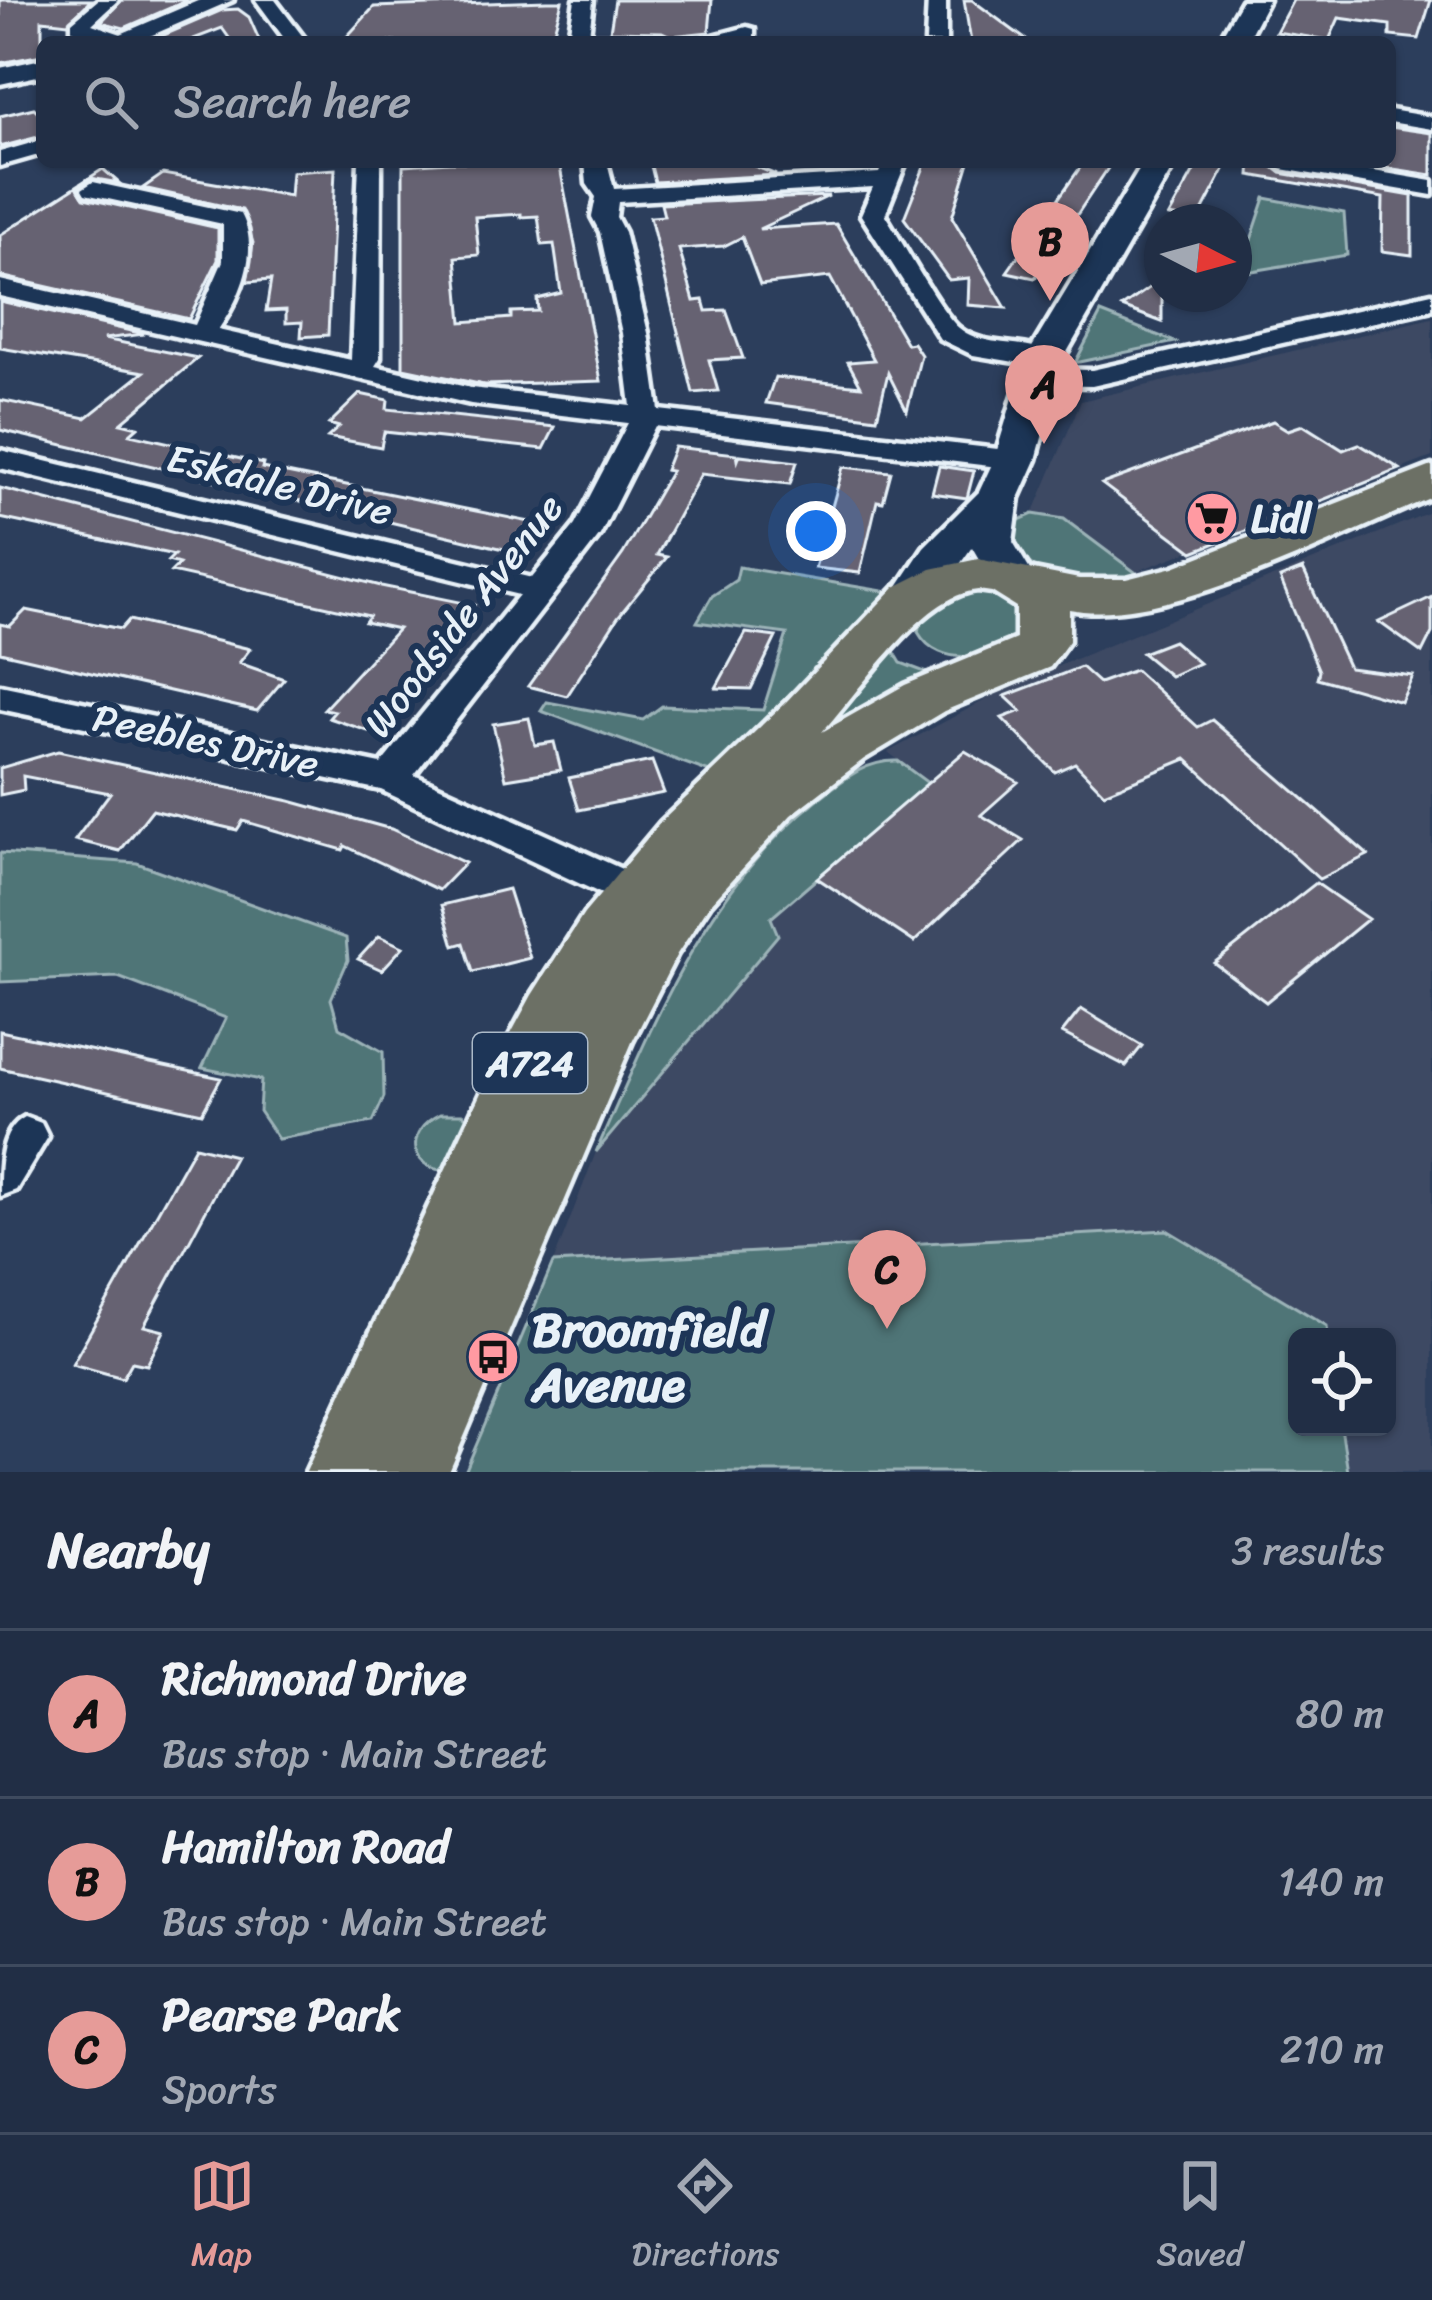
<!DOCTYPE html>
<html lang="en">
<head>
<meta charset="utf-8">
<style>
	:root { --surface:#212e45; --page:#29364c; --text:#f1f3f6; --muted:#a2a8b3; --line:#3e4a5e; --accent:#e69b98 }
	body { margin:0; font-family:Sriracha,sans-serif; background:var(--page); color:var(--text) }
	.controls { position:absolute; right:36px; bottom:36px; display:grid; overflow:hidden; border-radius:18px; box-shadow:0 3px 9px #0004 }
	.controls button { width:108px; height:108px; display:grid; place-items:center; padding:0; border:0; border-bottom:3px solid var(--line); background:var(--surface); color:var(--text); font:60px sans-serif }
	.compass { position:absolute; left:1144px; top:204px; width:108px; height:108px; border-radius:50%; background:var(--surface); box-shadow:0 3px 9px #0004; rotate:96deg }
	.you { position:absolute; left:816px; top:531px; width:42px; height:42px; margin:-30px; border:9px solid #fff; border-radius:50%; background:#1a73e8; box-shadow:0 0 0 18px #1a73e833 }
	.badge { display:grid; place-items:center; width:78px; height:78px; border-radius:50%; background:var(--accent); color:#111; font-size:39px; font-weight:700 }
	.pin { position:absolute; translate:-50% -99px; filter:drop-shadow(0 3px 6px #0008) }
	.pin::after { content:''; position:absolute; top:63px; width:42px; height:36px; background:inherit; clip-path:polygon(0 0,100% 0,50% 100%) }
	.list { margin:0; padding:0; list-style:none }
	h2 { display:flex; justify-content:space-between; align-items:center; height:156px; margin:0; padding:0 48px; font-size:51px }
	h2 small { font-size:39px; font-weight:400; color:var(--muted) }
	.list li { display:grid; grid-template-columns:78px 1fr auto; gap:36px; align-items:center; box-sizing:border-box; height:168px; padding:0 48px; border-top:3px solid var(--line) }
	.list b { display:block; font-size:45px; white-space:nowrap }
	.list p { margin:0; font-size:39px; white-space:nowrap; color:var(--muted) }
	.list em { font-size:39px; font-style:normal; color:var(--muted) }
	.icon { flex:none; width:66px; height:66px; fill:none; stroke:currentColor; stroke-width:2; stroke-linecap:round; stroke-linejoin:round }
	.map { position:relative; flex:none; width:1432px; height:1472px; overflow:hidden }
	.search { position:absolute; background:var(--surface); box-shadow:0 3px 9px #0004; left:36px; right:36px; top:36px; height:132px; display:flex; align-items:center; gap:30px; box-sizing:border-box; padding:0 42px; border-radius:18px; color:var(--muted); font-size:45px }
	.sheet { height:660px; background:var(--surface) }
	nav { display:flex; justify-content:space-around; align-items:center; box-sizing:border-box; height:168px; border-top:3px solid var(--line); background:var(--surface); font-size:33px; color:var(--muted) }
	nav a { display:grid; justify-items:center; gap:6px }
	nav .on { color:var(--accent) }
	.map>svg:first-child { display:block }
	.built { fill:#3d4963 }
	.green { fill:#507577; stroke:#9cb3b8; stroke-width:3 }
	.building { fill:#666272; stroke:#e8f1f8; stroke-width:3; fill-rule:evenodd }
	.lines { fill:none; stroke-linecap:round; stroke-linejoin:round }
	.minor-casing { stroke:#e8f1f8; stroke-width:9 }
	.tertiary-casing { stroke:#e8f1f8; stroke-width:9 }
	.secondary-casing { stroke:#e8f1f8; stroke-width:9 }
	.primary-casing { stroke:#e8f1f8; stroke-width:9 }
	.minor { fill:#1d3557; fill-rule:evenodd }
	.tertiary { fill:#1d3557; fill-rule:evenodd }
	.secondary { fill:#1d3557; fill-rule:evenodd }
	.primary { fill:#6c7065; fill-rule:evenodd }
	.labels { text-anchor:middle; stroke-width:12; stroke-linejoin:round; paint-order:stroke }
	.shield { fill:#1d3557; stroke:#abb9c8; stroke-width:3 }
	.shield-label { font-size:36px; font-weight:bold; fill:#e8f1f8 }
	.street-label { font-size:39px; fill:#e8f1f8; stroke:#1d3557 }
	.poi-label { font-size:39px; font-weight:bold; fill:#e8f1f8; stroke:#1d3557; text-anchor:start }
	.near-poi-label { font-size:48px; font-weight:bold; fill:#e8f1f8; stroke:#1d3557; text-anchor:start }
</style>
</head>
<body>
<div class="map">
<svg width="1432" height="1472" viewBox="0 0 1432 1472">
	<rect width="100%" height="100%" fill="#2c3e5c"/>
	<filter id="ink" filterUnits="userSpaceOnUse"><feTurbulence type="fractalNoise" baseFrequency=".00833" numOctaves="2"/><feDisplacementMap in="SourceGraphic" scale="24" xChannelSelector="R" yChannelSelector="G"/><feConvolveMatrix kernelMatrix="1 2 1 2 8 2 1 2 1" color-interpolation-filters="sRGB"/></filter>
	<g filter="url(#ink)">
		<path class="built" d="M1432,318V457L1135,572L1064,519L1033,514L1081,401Z
			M1432,511V1472H1348L1341,1427H1387V1337H1328L1326,1325L1167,1230L553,1263L596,1152L777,935L770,918L927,783L888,752L1015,684Z"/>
		<path class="green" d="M1265,198L1344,213L1347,255L1240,273Z
			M1101,313L1175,342L1075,363Z
			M1033,514L1064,519L1135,572V582C1089,580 1035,590 1013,540L1019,520Z
			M739,567L889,592L715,774L541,711L547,702L643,720L662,706L763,710L787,634L697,622L712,596L736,580Z
			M974,586L1014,597L1022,631C997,659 939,670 918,632C921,603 950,596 974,586Z
			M892,648L901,663L933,675L796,751Z
			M898,761L928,783L771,918L778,935L596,1152C653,1024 705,889 818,799C843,780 865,760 898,761Z
			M0,853L137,863L346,938L348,960L331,999L339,1027L383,1052L384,1097L373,1122L278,1139L259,1111L261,1080L202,1068L226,1018L118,977L0,982Z
			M440,1114H462L473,1121L454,1170C411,1175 401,1132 440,1114Z
			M1167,1230L1327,1326L1328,1337H1297V1427H1341L1348,1472H465L553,1263Z"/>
		<path class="building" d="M0,0H91L68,23L42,20V55L0,63Z
			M122,0H188L124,28L101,22Z
			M615,0H712L709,32L671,36L662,32L610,31Z
			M964,0H972L1029,42H971Z
			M1293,0H1431L1419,39L1390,36V25L1339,18L1329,40L1276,32Z
			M547,1H562L551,42H342L374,7Z
			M238,9L249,17L260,42H232L222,28L186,42L157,38L222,10Z
			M34,108L42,116V136L0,147V116Z
			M1390,127L1432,133V175L1348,162H1390Z
			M450,162H559L601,381L484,385L403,368V165ZM521,214V217L538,216L542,245L554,244L561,293L537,299L538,311L511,312V318L462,322L456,257L479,255L475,217Z
			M650,162H745L776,175L655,182Z
			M926,162H969L952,217L1006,308L968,305L969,278L949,280L904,218Z
			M1084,162H1112L1035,278L1007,272Z
			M1199,162H1228L1197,221L1169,216Z
			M1251,162H1267L1281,173L1412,196V255L1382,251L1383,198L1250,175Z
			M103,169L119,183L91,178L78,188L84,198L218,228V260L189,319L0,276V235Z
			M335,169L328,335L301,337L302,322L286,323V310L266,311L271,280L247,282L253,243L242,210L143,188L163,174L290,196L292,172Z
			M829,196L759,229L836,224L907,344L913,343L921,355L907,411L888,373L877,418L766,403L775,377L861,386L848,362L874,360L830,277L760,285L742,237L724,246L679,249L694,301L703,300L706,311L726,310L743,358L709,360L718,391L693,393L650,217L664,216L661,204Z
			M1162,279V322L1122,307Z
			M0,301L144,334L104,339L198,358L121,423L138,427L130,434L263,464L262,468L540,524L521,553L0,430V400L86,418L144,372L0,348Z
			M360,394L388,400L387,409L555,427L544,449L384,432L381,447L328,437L339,427L329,424Z
			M1273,421L1288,430L1303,425L1343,450L1359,444L1400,469L1193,552L1102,484Z
			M674,447L737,454L738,460L740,455L797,462L790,484L701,474L657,555L667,557L618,617L567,696L528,686L623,554L671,471L665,470Z
			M939,466L974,471L967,498L932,493Z
			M843,467L891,472L883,502L877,501L860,573L815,568Z
			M0,488L381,586L474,605L440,655L368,731L329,718L335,711L324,709L398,629L365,622L369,616L171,572L179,564L168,561L174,555L0,518Z
			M1303,569L1349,668L1413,676L1401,702L1317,678L1319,671L1280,578Z
			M1432,597V633L1422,653L1379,622Z
			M26,610L121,629L129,620L250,649L239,663L284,679L257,711L0,652V624L10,626Z
			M746,633L776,637L751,689L716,688Z
			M1173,641L1199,663L1170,676L1142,653Z
			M1081,667L1099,683L1135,670L1198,727L1212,720L1368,855L1319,879L1186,759L1104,793L1075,763L1055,772L1002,718L1021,711L1005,696Z
			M529,718L535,745L554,742L561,770L506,779L493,724Z
			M58,751L290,801L391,829L465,863L439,890L345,846L343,850L243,821L237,830L152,810L120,851L75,840L110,793L23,776L24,790L0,795V768Z
			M965,751L1018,782L981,815L1023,840L914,942L817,878Z
			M652,761L664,793L579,810L569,778Z
			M1316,883L1368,919L1266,1002L1214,963Z
			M508,889L530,958L473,972L464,943L454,946L442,905Z
			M379,936L403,947L382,970L358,959Z
			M1081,1009L1142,1046L1126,1066L1062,1033Z
			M0,1031L221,1078L202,1113L0,1068Z
			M195,1146L235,1156L144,1326L164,1331L147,1365L132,1362L123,1378L72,1364Z"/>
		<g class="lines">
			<g class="minor-casing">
				<path id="minor" d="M98,0H118L92,24L127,36L128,42H107L72,30V22Z
					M256,0H275L307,42H287Z
					M575,0H593L589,35L662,36L672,42H568Z
					M928,0H946V42H926Z
					M747,27L754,29V37L690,42Z
					M1390,110L1432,117V129L1390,122Z
					M42,140V154L0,166V152Z
					M359,162H381L380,358L375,366L471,388L631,406L622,333L600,232L592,217L596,197L587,184L585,162H607L614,189L879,173L884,162H906L885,215C901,240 940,312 959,328C986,351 1034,336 1058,359L1044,367L973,355L940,339L861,215L873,187L618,202L616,217L624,232L648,333L659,410L1015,451L1030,460L1015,469L655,426L600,535L414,775L666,889L672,900L666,911L652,915L638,911L381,790L0,709V685L381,764L519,595L0,468V450L532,578L575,525L628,423L471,404L0,296V280L195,325L223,261V224L85,194L82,189L93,182L241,214C261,251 240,298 218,330L351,360Z
					M1271,162H1321L1432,181V195L1282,169Z
					M1432,293V309L1092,386L1038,385L1024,377L1038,369L1092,370Z
					M25,1117L41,1123L48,1137L16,1190L0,1196C0,1165 0,1130 25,1117Z"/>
			</g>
			<g class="tertiary-casing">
				<path id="tertiary" d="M200,0H233L136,42H102Z
					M42,59V75L0,84V68Z"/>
			</g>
			<g class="secondary-casing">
				<path id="secondary" d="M1242,0H1268L1246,42H1218Z
					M1144,162H1176L1063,359L1036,460L1019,498L1013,542L1036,580L1029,590L1013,594L997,590L972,547L929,608L913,612L897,608L890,598L924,547L979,492L994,460L1025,359Z"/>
			</g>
			<g class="primary-casing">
				<path id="primary" d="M1432,466V497C1340,535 1166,628 1069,609V641L1050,667L944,711L864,759L791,815L710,904L677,954L632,1042L449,1472H306L491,1071L532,995L584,914L661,822L786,702L895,587L931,569L978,559L1079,579H1126L1174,567ZM978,590L992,592L1016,607V639L905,685L822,732C860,691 922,595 978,590Z"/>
			</g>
			<use href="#minor" class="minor"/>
			<use href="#tertiary" class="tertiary"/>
			<use href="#secondary" class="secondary"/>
			<use href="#primary" class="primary"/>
		</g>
	</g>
	<defs>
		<g id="supermarket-disc" transform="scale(2.7)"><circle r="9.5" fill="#ff9aa2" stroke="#1d3557"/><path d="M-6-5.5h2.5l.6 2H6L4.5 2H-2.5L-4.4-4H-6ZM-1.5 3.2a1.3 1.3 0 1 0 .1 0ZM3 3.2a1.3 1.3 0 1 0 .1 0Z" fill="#111"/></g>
		<g id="bus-disc" transform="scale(2.7)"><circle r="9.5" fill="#ff9aa2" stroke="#1d3557"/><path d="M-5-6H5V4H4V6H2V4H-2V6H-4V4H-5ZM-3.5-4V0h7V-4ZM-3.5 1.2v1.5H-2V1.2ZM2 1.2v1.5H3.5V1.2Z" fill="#111"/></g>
	</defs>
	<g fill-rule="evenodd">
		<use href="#supermarket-disc" x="1212" y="518"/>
		<use href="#bus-disc" x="493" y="1357"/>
	</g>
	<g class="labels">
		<rect class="shield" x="473" y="1033" width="114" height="60" rx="9"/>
		<g class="shield-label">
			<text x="530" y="1076">A724</text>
		</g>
		<g class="street-label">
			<text transform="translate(280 484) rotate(14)" y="14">Eskdale Drive</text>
			<text transform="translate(463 615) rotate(-52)" y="14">Woodside Avenue</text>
			<text transform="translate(206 740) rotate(12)" y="14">Peebles Drive</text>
		</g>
		<g class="poi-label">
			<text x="1251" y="532">Lidl</text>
		</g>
		<g class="near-poi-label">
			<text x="532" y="1346">Broomfield<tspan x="532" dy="55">Avenue</tspan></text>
		</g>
	</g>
</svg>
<div class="controls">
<button><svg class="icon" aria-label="locate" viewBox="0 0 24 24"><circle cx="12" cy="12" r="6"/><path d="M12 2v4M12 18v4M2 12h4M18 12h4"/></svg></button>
</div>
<svg class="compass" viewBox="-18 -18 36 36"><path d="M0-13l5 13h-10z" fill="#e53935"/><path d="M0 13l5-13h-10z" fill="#a2a8b3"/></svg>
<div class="you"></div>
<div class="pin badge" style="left:1044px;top:444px">A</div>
<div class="pin badge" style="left:1050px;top:301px">B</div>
<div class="pin badge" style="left:887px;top:1329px">C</div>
<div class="search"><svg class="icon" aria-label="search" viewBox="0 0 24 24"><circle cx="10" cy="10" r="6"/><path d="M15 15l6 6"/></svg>Search here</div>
</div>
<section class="sheet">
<h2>Nearby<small>3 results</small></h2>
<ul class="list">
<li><span class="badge">A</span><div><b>Richmond Drive</b><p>Bus stop · Main Street</p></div><em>80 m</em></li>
<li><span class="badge">B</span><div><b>Hamilton Road</b><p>Bus stop · Main Street</p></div><em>140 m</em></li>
<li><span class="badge">C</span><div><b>Pearse Park</b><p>Sports</p></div><em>210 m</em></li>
</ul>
</section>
<nav>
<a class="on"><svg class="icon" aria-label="map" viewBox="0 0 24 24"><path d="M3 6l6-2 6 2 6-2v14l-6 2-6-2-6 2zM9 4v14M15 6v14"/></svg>Map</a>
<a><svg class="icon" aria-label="directions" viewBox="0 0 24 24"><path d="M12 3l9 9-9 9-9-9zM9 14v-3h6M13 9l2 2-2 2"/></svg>Directions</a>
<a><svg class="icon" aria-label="saved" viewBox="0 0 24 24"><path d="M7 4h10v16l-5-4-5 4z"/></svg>Saved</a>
</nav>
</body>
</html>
